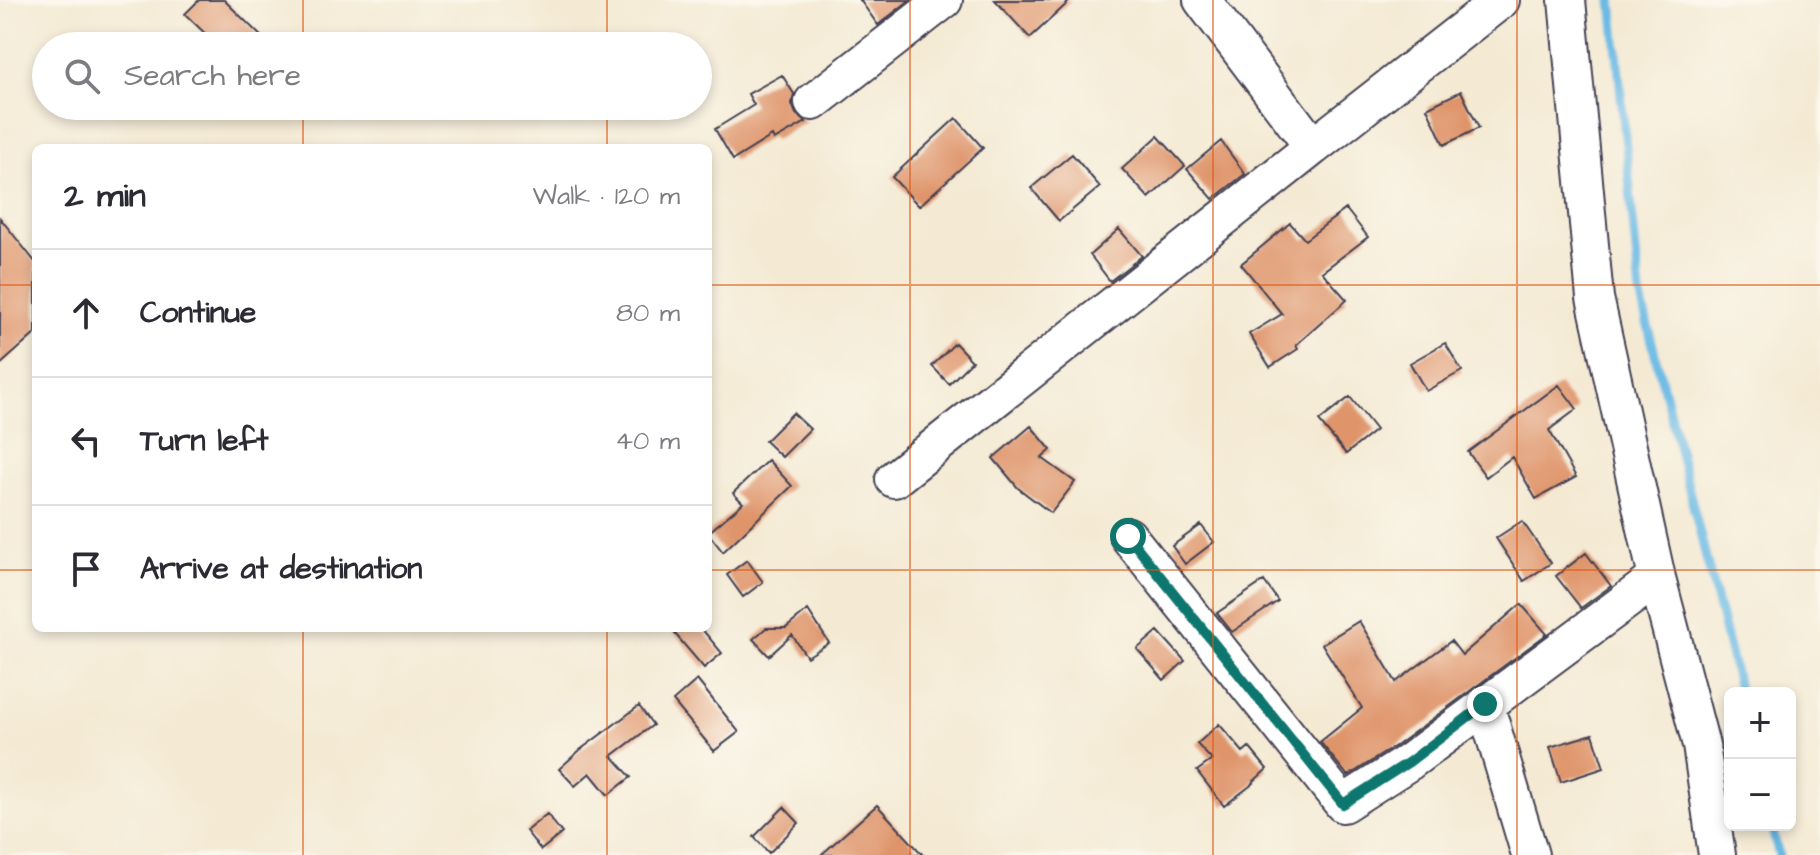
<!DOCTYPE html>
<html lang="en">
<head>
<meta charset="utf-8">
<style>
	:root { --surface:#fff; --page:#f7f7f7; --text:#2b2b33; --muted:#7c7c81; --line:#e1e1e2 }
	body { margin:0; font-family:"Architects Daughter",sans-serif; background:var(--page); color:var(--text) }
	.controls { position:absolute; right:24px; bottom:24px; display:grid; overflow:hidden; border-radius:12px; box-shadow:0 4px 12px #0003 }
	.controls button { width:72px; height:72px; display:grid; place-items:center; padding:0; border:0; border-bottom:2px solid var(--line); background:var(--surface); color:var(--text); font:40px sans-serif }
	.stop { position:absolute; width:24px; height:24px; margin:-18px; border:6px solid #0f766e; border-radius:50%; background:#fff }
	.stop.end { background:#0f766e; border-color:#fff; box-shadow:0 2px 8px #0008 }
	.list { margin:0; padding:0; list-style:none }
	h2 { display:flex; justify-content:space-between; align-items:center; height:104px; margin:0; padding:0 32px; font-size:34px }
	h2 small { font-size:26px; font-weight:400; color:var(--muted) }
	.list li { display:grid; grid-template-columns:52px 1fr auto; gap:24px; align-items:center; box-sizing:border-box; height:128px; padding:0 32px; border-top:2px solid var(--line) }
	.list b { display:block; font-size:30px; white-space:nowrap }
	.list em { font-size:26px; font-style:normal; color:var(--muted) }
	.icon { flex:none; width:44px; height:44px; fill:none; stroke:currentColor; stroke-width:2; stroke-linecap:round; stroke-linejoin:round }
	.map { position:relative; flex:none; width:1820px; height:855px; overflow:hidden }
	.search { position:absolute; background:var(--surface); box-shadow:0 4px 12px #0003; left:32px; top:32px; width:680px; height:88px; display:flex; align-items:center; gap:20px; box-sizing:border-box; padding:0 28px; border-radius:44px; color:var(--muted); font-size:30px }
	.panel { position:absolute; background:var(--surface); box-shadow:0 4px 12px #0003; left:32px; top:144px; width:680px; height:488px; border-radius:12px }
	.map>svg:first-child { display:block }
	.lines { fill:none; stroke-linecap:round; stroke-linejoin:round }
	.stream { stroke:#69bae5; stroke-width:9 }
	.building { fill:#df946b }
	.minor-casing { stroke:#424052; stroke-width:40 }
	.minor { stroke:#fff; stroke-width:36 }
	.route { stroke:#0f766e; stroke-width:10 }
	.grid { fill:none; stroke:#de560e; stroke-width:2; stroke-opacity:0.55 }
</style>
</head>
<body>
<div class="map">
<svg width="1820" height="855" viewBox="0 0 1820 855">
	<rect width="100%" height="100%" fill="#fbf7ec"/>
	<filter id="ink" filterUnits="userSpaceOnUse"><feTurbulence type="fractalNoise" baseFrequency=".0125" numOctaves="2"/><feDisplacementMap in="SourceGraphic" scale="16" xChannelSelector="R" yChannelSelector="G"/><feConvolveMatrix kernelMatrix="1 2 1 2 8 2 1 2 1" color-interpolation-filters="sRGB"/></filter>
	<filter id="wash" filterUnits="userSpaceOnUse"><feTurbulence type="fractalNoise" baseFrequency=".006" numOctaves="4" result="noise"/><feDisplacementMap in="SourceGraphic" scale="32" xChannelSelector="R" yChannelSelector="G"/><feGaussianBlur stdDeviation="1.8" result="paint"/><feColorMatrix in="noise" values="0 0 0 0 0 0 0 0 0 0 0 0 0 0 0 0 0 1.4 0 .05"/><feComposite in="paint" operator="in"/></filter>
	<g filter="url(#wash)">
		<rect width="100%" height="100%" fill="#f4ead4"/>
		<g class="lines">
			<path class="stream" d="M1612,0L1640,294L1740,693
				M1771,825L1779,855"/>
		</g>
		<g id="blocks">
			<path class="building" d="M199,0H224L271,46H218L185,14Z
				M860,0H910L878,25Z
				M995,0H1071L1030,38Z
				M782,75L794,94L792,104L796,114L806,122L774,140L772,136L733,160L715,129L754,105L748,94Z
				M1461,91L1479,128L1444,145L1427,108Z
				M956,118L983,148L919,206L892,177Z
				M1158,136L1185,166L1149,198L1122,169Z
				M1221,141L1245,174L1213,199L1187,169Z
				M1072,154L1100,187L1059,221L1031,188Z
				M1346,209L1368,237L1322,272L1347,300L1296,345L1298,349L1270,367L1249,334L1282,314L1241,264L1290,223L1305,240Z
				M0,218L36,263V333L0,365Z
				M1119,229L1142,256L1110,281L1090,255Z
				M955,343L972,361L949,384L932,366Z
				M1445,343L1462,371L1426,391L1410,363Z
				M1559,385L1577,409L1549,430L1576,477L1536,499L1512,457L1486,477L1468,452Z
				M1350,397L1376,430L1346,454L1319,421Z
				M793,413L810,429L782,457L765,441Z
				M1031,426L1051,450L1042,458L1075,482L1051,513L1018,488L993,458Z
				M768,460L792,486L723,552L708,533L743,503L733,493Z
				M1522,521L1551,563L1524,581L1496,538Z
				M1201,525L1214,542L1185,564L1172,546Z
				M1586,553L1611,586L1581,608L1556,576Z
				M747,560L763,582L743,597L727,575Z
				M1264,581L1278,601L1232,632L1217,613Z
				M1521,604L1547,634L1397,745L1348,776L1320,742L1362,708L1322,644L1359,621L1396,682L1451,641L1462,655Z
				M808,610L829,643L807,657L792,635L769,656L753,639L766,628H786Z
				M670,628H701L722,653L704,668Z
				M1158,631L1185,661L1164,680L1137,649Z
				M697,680L739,732L714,751L673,701Z
				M639,706L653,725L612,756L631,777L608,795L590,773L575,786L559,769L580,750Z
				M1219,724L1243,752L1249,747L1267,769L1253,782L1254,783L1224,806L1197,771L1212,760L1197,744Z
				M1593,734L1604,768L1561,782L1550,747Z
				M877,805L923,855H821Z
				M784,807L799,823L769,853L754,837Z
				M547,814L562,833L541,850L526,831Z"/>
		</g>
	</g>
	<g filter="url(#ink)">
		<use href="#blocks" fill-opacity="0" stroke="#424052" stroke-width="2"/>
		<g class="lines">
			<g class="minor-casing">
				<path id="minor" d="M1202,0L1313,147L1501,0
					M1567,0L1595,298L1657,578L1701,745L1717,855
					M813,102L944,0
					M894,479L1313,147
					M1128,536L1343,804L1409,762L1657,578
					M1485,704L1530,855"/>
			</g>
			<use href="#minor" class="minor"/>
		</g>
	</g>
	<g class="lines" filter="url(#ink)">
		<path class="route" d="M1128,536L1343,804L1409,762L1485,704"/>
	</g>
	<path class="grid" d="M303,0V46M607,0V46M910,0V855M1213,0V855M1517,0V855M303,106V148M607,106V148M0,285H36M708,285H1820M0,570H36M708,570H1820M303,628V855M607,628V855"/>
</svg>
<div class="controls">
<button>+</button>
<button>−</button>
</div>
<div class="stop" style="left:1128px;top:536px"></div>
<div class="stop end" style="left:1485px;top:704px"></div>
<div class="search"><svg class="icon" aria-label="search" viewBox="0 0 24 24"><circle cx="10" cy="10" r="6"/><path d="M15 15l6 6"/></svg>Search here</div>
<section class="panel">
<h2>2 min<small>Walk · 120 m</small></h2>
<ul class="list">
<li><svg class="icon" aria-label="ahead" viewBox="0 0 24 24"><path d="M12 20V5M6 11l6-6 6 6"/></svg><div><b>Continue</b></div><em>80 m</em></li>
<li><svg class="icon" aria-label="left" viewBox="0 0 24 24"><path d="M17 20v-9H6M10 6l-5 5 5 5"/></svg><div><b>Turn left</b></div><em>40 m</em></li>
<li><svg class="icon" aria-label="arrive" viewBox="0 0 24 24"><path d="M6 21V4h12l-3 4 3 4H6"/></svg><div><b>Arrive at destination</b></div></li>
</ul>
</section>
</div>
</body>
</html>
